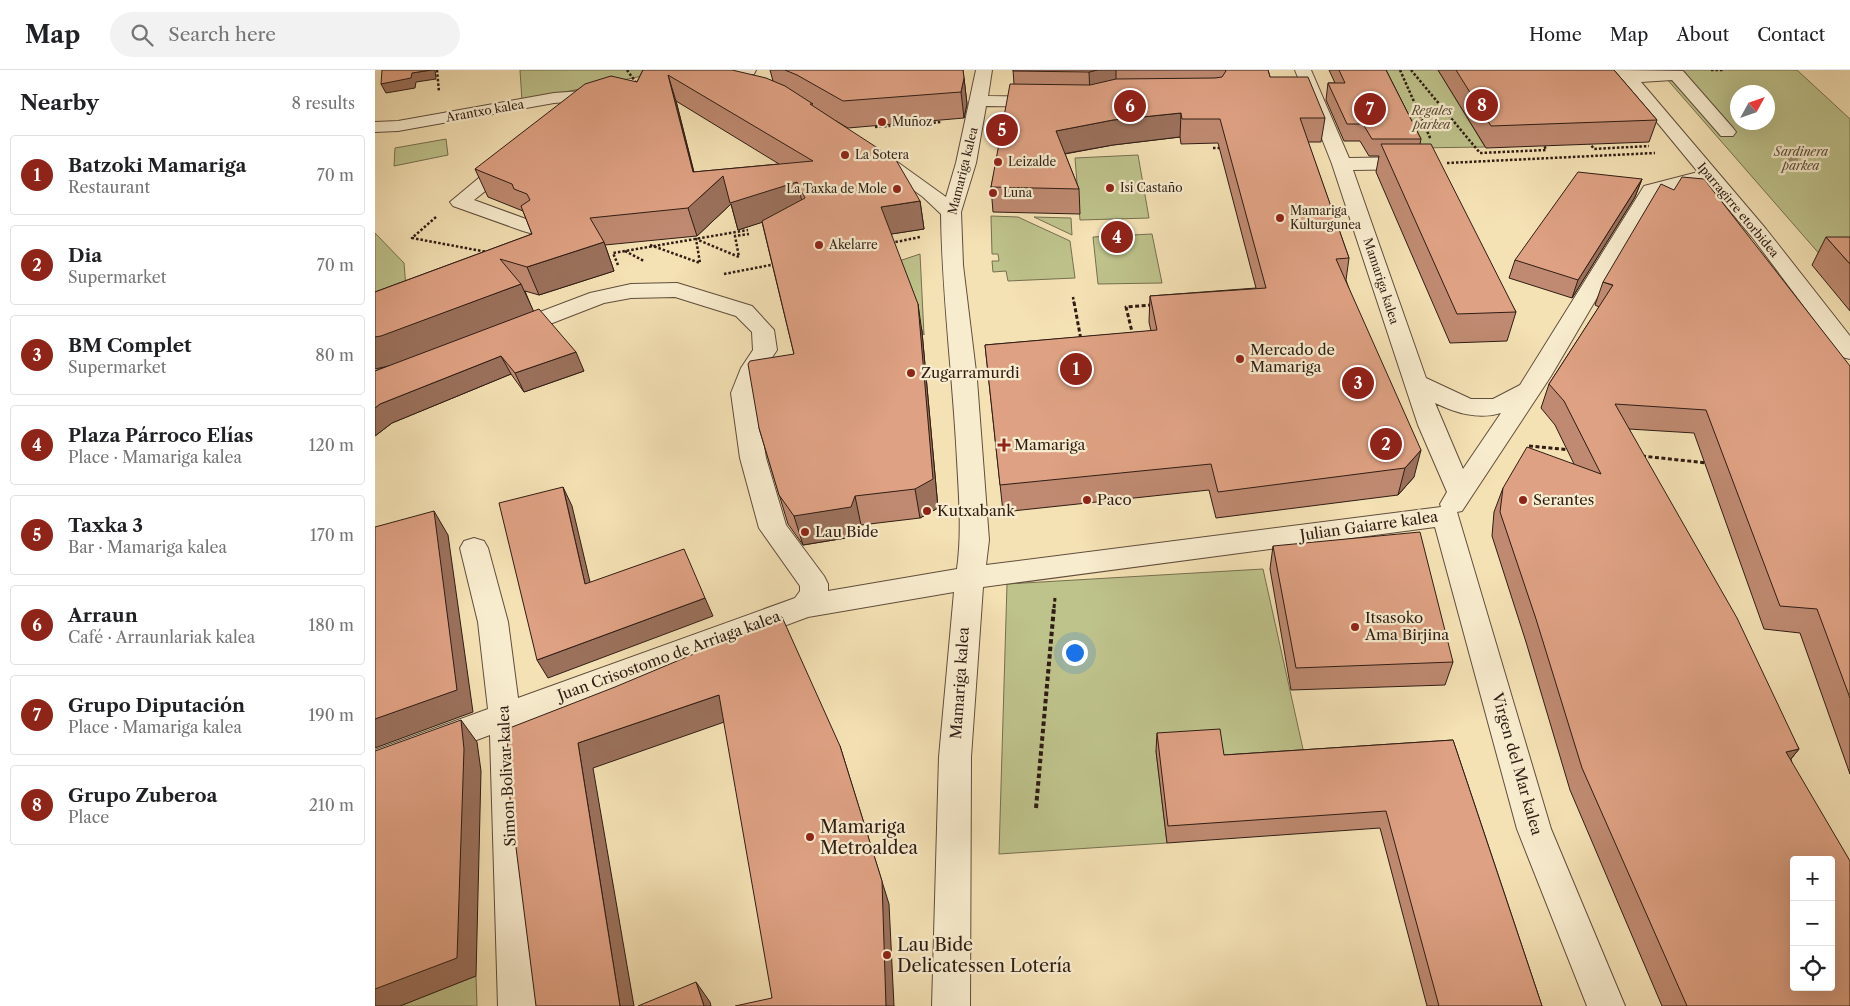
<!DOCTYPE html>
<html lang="en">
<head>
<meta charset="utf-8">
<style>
	:root { --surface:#fff; --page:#f2f2f2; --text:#202124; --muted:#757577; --line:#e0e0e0; --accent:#8f2418 }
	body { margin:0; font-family:"Libre Caslon Text",serif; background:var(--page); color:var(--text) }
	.controls { position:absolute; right:15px; bottom:15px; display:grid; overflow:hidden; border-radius:5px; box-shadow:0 5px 20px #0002 }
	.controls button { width:45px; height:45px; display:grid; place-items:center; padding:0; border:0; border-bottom:1px solid var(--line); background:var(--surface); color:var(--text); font:25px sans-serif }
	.compass { position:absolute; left:1355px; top:15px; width:45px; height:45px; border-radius:50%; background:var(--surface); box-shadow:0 5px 20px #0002; rotate:50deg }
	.you { position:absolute; left:699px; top:582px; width:18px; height:18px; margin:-12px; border:4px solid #fff; border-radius:50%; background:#1a73e8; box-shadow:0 0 0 8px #1a73e833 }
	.badge { display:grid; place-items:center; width:32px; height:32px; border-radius:50%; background:var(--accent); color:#fff; font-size:16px; font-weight:700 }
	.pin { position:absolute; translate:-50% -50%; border:2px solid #fff; box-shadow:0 1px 5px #0006 }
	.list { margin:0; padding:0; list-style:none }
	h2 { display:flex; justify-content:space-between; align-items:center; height:65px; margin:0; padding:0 20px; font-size:21px }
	h2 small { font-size:16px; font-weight:400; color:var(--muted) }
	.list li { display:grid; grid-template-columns:32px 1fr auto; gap:15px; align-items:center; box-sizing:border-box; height:80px; margin:0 10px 10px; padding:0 10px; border:1px solid var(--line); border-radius:5px }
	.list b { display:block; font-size:19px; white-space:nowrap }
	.list p { margin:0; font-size:16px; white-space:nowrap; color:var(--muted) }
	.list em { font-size:16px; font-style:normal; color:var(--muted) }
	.icon { flex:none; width:28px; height:28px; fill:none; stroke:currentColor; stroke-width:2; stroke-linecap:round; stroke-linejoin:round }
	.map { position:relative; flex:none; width:1475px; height:936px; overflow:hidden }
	header { display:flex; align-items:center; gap:30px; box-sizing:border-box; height:70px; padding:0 25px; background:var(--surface); border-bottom:1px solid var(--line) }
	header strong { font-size:24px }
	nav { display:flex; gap:28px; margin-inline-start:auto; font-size:18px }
	.search { width:350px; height:45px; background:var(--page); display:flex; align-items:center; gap:12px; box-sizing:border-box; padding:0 18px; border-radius:28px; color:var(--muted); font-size:19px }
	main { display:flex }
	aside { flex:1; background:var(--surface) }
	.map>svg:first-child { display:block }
	.green { fill:#bec28b; stroke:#766f50; fill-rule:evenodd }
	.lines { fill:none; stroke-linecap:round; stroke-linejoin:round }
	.minor-casing { stroke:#604d3c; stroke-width:2 }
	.path-far2 { stroke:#2f1c14; stroke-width:2.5; stroke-dasharray:2.5 2; stroke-linecap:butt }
	.path-far1 { stroke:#2f1c14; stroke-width:3; stroke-dasharray:4 2.5; stroke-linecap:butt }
	.path { stroke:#2f1c14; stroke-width:4; stroke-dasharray:4.5 3; stroke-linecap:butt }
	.minor { fill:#f8ecce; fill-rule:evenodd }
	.tree { fill:#9f9070 }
	.wall { fill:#bf8a71; stroke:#2f1c14; fill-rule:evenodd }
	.shaded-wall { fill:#9b715c; stroke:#2f1c14 }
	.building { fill:#dea183; stroke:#2f1c14; fill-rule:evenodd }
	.poi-dot { fill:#8f2418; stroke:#f8ecce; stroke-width:2 }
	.labels { text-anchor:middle; stroke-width:4.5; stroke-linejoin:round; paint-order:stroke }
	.far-street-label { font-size:12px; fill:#2f1c14; stroke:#f8ecce }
	.far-park-label { font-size:12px; font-style:italic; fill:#5a4e38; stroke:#f8ecce }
	.far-poi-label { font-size:12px; fill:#2f1c14; stroke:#f8ecce; text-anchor:start }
	.poi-label { font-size:15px; fill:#2f1c14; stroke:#f8ecce; text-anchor:start }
	.street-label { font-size:15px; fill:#2f1c14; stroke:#f8ecce }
	.near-poi-label { font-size:18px; fill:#2f1c14; stroke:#f8ecce; text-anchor:start }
</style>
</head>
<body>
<header>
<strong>Map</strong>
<div class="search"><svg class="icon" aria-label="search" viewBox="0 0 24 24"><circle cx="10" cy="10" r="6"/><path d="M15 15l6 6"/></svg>Search here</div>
<nav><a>Home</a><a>Map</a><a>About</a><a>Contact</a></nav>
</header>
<main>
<aside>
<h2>Nearby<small>8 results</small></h2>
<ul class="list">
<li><span class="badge">1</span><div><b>Batzoki Mamariga</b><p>Restaurant</p></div><em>70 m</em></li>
<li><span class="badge">2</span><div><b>Dia</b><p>Supermarket</p></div><em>70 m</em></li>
<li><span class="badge">3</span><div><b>BM Complet</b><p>Supermarket</p></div><em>80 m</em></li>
<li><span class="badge">4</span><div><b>Plaza Párroco Elías</b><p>Place · Mamariga kalea</p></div><em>120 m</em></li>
<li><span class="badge">5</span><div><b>Taxka 3</b><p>Bar · Mamariga kalea</p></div><em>170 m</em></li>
<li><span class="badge">6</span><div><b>Arraun</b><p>Café · Arraunlariak kalea</p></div><em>180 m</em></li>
<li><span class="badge">7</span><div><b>Grupo Diputación</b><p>Place · Mamariga kalea</p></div><em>190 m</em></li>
<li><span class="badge">8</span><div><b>Grupo Zuberoa</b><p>Place</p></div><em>210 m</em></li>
</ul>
</aside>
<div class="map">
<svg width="1475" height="936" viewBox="0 0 1475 936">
	<rect width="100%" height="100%" fill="#f4e1b4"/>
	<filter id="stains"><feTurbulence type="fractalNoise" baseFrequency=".004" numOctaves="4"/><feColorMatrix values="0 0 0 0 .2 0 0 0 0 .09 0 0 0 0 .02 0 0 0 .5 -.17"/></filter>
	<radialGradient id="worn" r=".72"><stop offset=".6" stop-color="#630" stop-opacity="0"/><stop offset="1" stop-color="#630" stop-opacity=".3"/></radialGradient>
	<path class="green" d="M145,0H296L147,31Z
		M1000,0H1063L1110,77L1039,78Z
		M1284,0H1422L1475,49V194L1454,195ZM1362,22H1392V52H1362Z
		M71,69L73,85L19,96L20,78Z
		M763,85L774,148L705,150L700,88Z
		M616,146L643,147L695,171L700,208L633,211L631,201L618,202L617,191H624L623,184H617Z
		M659,147L696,148L697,165Z
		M0,163L29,193L31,218L0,227Z
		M777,164L787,213L723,214L718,167Z
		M545,184L549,265L521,192Z
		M888,499L932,697L781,681L792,773L624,784L632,514Z
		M101,906L102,936H25Z"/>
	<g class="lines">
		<g class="minor-casing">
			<path id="minor" d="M339,0H381L379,4L373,5L327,12L321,11L318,7L321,3Z
				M601,0H617L613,26L668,27L674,28L677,32L674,36L668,37L611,36L601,93L586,142L588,195L602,310L614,470L611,495L1066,437L1065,434L1072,422L1043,355L957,94L920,0H936L974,88L1040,87L1047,89L1050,93L1047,97L1040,99L978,100L1051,308L1096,329H1118L1145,315L1269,116L1323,102L1239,0L1308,1L1358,58L1361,62L1358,66H1346L1297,10L1266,12L1391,159L1475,266V289L1467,287L1377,167L1331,112L1283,124L1176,306L1087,441L1082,442L1176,759L1250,936H1212L1142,759L1060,457L608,517L596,687L595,936H557L564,687L579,522L433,547L146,654L161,936H123L115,665L0,708V680L113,639L103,552L85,478L89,471L99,468L109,471L113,478L133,552L143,628L420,528L425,521V516L384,458L365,388L356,323L366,298L378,280L377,262L361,246L300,227L256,228L229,233L144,266L136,268L128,266L125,261L128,256L215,223L256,214L302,213L377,236L399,260L402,280L390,298L380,323L391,388L411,455L449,506L453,514V521L582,499C587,463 584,427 582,390C578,308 567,226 566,144L548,127L491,85L493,81H507L571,127L581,93ZM1060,333C1081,343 1103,350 1126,343L1088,399Z
				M221,20L227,21L230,25L227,29L179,33L23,61L0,62V52L23,51L179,23Z
				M136,85L143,87L145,91L143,95L99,130L162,153L165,157L162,161L155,163L148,161L78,136L75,132L129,87Z"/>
		</g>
		<path class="path-far2" d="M62,0L64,22
			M252,0L262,14
			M1025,0L1056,70
			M1036,0L1105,83L1171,80L1168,72
			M1336,0H1349
			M500,57L567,52
			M1214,72L1219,79L1274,76
			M838,78H848
			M1072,93L1280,83
			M61,147L37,168L112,182
			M516,173L545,167
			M275,175L325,193L321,169L364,187L360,166L374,164
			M250,181L269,191
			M243,195L238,183L373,160
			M349,204L401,194
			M698,227L699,233"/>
		<path class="path-far1" d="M699,232L706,270
			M758,266L751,237L778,235
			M1154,376L1196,380
			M1267,386L1332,393
			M679,538L680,528"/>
		<path class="path" d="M661,738L679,537"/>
		<use href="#minor" class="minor"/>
	</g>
	<circle class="tree" cx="1418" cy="90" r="5"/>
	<path class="wall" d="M268,0L398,11L395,0H588L592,34L589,48L473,58L461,51L545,131L549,159L516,164L547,262L563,438L545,448L486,455L483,466L428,475L413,454L384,358L419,284L387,152L363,160L356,134L322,166L230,175L239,201L164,225L150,221L158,241L209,301L149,322L136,304L17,353L0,366V301L9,297L0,222L157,164L148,141L113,127L100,99L262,12ZM301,31L404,94L319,102Z
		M638,0H893L895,7L950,48L946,72H933L974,188L971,210L1039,407L1023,425L841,448L834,420L628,442L610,275L776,261L774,252L775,226L881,218L843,73L806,74L805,67L738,75L690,84L704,119L705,144L618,142L616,117L639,14Z
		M954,0H1011L1046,69L1045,74L1141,242L1132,271L1075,273L1001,102L1004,86H994L985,71H969L951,30L953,13H960Z
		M1063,0H1239L1282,50L1274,72L1111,78Z
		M1267,109L1260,127L1197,228L1134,208L1140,190Z
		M1451,167L1475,194V241L1437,195Z
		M1228,212L1475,296V704L1425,563L1389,559L1319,363L1254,359L1424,679L1416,689L1475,936H1287L1195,720L1151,572L1117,466L1119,442L1128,418L1199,394L1180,355L1166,338L1174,314L1224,237L1220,235Z
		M898,476L1078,592L1070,615L916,620L895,499Z
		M782,663L849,685L1078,670L1167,936H1052L1005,758L792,773L781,681Z"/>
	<path class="shaded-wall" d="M56,0H60L61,9L41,12L40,18L11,23L6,14L37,3Z
		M722,0H741V19L715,25L714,2Z
		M293,5L301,31L325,127L348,106L422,112L429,139L363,160L356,134L322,166L313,138L318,102Z
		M589,8L592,34L589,48L586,22Z
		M806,43L805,67L738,75L682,85L681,61L738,50Z
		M1267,109L1260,127L1197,228L1203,210Z
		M545,131L549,159L510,165L506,137Z
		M229,172L239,201L164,225L152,197Z
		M146,214L159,242L23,294L0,299V267Z
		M543,234L547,262L563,438L545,448L540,419Z
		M201,282L209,301L149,322L140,303Z
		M126,286L136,304L17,353L0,366V338L5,334Z
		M1046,380L1039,407L1023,425L1030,398Z
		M188,417L197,436L220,533L210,514Z
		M480,426L486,455L483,466L428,475L419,446Z
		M59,441L73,465L98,642L0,678V649Z
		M330,528L338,546L173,608L162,590Z
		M344,625L355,650L218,698L259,936H245L203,673Z
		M86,650L102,672L106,701L101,906L25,936H0V919Z
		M465,676L514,834L519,936H511Z
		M1424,679L1406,701L1411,682Z
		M321,912L335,932L336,936H329Z"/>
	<path class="building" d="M7,0H56L37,3L36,8L6,14Z
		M268,0H357L391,8L410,16L438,34H435L521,90L545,131L506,137L543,234L558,409L540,419L480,426L476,437L419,446L404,425L384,358L373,294L375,291L419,284L387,151L430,128L422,112L355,133L348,106L313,138L215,148L229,172L152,197L125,189L146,214L6,266L0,267V222L157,164L146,136L155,130L152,124L139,119L137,114L100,99L210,14L236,6L262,12ZM293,5L438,91L318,102Z
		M410,0H588L589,8L586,22L468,31L422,5Z
		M638,0H722L714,2L638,1Z
		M850,0H893L895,7H933L950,48H925L974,188L961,189L1046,380L1030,398L843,422L836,394L625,415L610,275L782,260L775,226L891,218L845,49H807L806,43L738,50L681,61L704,119L616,117L635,14L715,15L741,9L840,8L847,7L851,1Z
		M964,0H1011L1046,69H997L988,54H972L953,13H970Z
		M1081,0H1239L1282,50L1116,56Z
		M1006,74H1056L1141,242L1082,244Z
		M1203,102L1267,109L1203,210L1140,190Z
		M1307,107L1329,109L1475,296V628L1442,539L1405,536L1331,340L1240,334L1362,548L1424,679L1411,682L1475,791V936H1312L1207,698L1161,549L1125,442L1128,418L1152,377L1226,404L1189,331L1174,314L1238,215L1228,212L1286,114L1299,120ZM1419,790H1456V917H1419Z
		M1451,167H1475V194Z
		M164,239L201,282L140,303L126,286L5,334L0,338V301Z
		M188,417L210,514L309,479L330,528L162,590L124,433Z
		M59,441L82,620L0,649V457Z
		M1045,462L1078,592L921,598L898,476Z
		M407,547L465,676L507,811L511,936H360L397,928L344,625L203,673L245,936H161L135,730L132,659L240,617Z
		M86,650L89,679L82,888L0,919V681Z
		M845,659L849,685L1078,670L1167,936H1064L1011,741L793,756L782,663Z
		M321,912L329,936H263Z"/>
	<g class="poi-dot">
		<circle cx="507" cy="52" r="5"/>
		<circle cx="470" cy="85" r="5"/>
		<circle cx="623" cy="92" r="5"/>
		<circle cx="735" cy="118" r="5"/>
		<circle cx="522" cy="119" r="5"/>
		<circle cx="618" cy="123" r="5"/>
		<circle cx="905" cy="148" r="5"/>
		<circle cx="444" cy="175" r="5"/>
		<circle cx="865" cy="289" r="5"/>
		<circle cx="536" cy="303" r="5"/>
		<path d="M626.5 367.5h5v5h5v5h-5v5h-5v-5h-5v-5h5z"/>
		<circle cx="712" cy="430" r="5"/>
		<circle cx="1148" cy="430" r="5"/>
		<circle cx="552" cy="441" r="5"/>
		<circle cx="430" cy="462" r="5"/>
		<circle cx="980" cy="557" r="5"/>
		<circle cx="435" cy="767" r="5"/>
		<circle cx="512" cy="885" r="5"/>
	</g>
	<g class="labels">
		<g class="far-street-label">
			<text transform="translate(110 41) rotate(-10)" y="4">Arantxo kalea</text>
			<text transform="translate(588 101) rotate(-76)" y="4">Mamariga kalea</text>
			<text transform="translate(1363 140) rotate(50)" y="4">Iparragirre etorbidea</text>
			<text transform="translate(1006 211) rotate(72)" y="4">Mamariga kalea</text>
		</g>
		<g class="far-park-label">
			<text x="1057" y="45">Regales<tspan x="1057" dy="14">parkea</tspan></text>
			<text x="1426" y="86">Sardinera<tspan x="1426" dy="14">parkea</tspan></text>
		</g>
		<g class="far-poi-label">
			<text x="517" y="56">Muñoz</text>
			<text x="480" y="89">La Sotera</text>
			<text x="633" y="96">Leizalde</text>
			<text x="745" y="122">Isi Castaño</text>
			<text x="512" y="123" text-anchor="end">La Taxka de Mole</text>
			<text x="628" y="127">Luna</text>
			<text x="915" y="145">Mamariga<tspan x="915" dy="14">Kulturgunea</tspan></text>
			<text x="454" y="179">Akelarre</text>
		</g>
		<g class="poi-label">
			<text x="875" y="285">Mercado de<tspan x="875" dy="17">Mamariga</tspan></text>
			<text x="546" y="308">Zugarramurdi</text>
			<text x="639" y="380">Mamariga</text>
			<text x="722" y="435">Paco</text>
			<text x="1158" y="435">Serantes</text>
			<text x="562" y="446">Kutxabank</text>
			<text x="440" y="467">Lau Bide</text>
			<text x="990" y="553">Itsasoko<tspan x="990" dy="17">Ama Birjina</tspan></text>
		</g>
		<g class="street-label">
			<text transform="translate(994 456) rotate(-8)" y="5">Julian Gaiarre kalea</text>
			<text transform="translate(294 586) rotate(-20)" y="5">Juan Crisostomo de Arriaga kalea</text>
			<text transform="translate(585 613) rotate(-86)" y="5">Mamariga kalea</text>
			<text transform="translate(1142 694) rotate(74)" y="5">Virgen del Mar kalea</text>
			<text transform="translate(132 706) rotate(-93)" y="5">Simon Bolivar kalea</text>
		</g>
		<g class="near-poi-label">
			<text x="445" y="763">Mamariga<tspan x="445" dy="21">Metroaldea</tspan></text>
			<text x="522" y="881">Lau Bide<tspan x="522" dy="21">Delicatessen Lotería</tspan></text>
		</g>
	</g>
	<rect width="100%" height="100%" filter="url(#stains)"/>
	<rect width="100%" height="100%" fill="url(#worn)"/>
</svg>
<div class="controls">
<button>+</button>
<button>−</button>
<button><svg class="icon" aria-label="locate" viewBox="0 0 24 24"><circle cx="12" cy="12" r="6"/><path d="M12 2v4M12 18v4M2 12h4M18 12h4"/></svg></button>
</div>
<svg class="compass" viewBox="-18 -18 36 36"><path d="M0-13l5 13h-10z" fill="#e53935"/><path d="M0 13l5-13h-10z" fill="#757577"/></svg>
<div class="you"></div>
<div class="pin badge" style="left:701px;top:299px">1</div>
<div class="pin badge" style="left:1011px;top:374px">2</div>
<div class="pin badge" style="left:983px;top:313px">3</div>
<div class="pin badge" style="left:742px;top:167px">4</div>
<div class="pin badge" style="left:627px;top:60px">5</div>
<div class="pin badge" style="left:755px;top:36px">6</div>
<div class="pin badge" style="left:995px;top:39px">7</div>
<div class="pin badge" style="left:1107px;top:35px">8</div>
</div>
</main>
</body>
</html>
